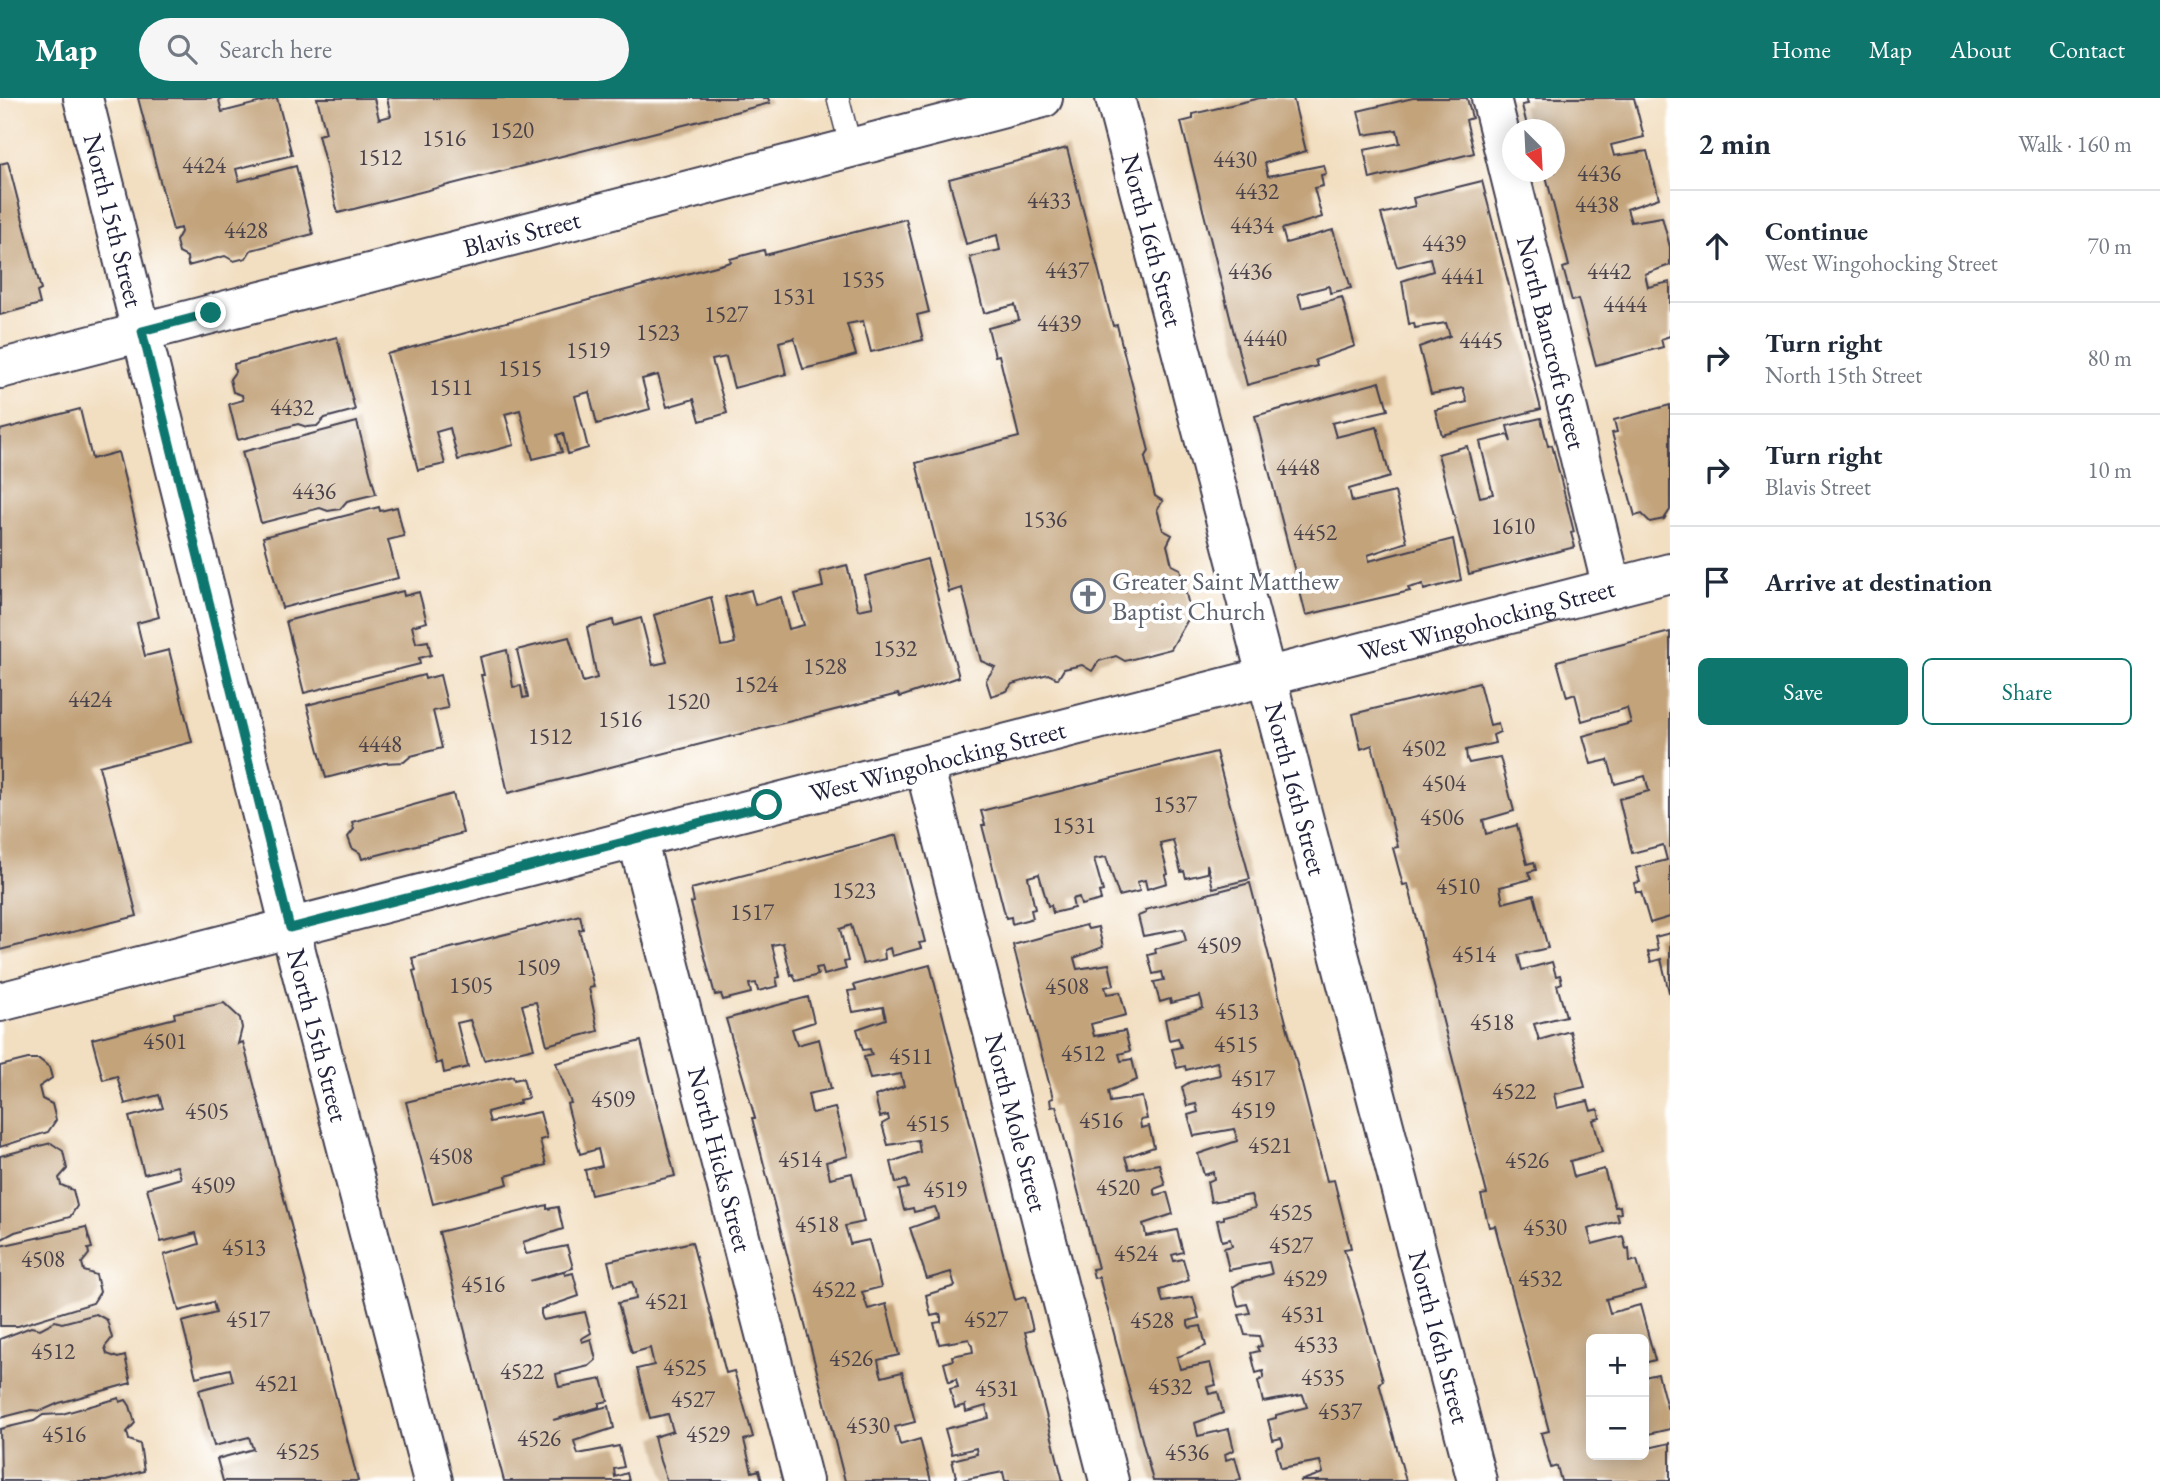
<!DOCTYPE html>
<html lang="en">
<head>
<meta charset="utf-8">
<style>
	:root { --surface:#fff; --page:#f6f6f7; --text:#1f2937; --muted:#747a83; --line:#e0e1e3; --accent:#0f766e }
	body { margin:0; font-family:"EB Garamond",serif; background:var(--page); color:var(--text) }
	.controls { position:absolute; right:21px; bottom:21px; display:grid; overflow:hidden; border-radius:10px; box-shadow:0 4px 18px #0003 }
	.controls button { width:63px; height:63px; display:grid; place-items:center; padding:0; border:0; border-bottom:2px solid var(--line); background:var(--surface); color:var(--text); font:35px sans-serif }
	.compass { position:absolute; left:1502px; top:21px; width:63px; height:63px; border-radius:50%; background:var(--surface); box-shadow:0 4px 18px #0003; rotate:156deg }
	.stop { position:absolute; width:21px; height:21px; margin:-16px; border:5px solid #0f766e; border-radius:50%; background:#fff }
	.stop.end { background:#0f766e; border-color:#fff; box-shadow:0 2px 7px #0008 }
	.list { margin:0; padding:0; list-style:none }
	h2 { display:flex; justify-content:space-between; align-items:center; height:91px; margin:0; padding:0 28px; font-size:30px }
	h2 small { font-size:23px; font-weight:400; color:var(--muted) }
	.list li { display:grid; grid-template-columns:46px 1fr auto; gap:21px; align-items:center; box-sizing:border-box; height:112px; padding:0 28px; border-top:2px solid var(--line) }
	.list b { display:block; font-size:26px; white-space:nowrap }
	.list p { margin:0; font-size:23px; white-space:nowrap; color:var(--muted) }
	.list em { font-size:23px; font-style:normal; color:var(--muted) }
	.actions { display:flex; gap:14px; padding:21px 28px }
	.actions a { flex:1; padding:16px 0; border:2px solid var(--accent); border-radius:10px; text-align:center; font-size:24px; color:var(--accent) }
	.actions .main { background:var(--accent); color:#fff }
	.icon { flex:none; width:38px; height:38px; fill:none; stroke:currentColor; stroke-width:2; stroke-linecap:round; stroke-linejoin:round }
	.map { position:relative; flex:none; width:1670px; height:1383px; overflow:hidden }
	header { display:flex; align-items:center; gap:42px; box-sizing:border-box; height:98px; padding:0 35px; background:var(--accent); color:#fff }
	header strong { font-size:33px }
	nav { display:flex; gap:38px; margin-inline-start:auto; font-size:24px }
	.search { width:490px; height:63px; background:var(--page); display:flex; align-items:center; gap:18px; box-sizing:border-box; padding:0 24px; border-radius:38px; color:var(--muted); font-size:26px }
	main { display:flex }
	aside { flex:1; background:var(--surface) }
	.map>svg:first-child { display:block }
	.building { fill:#c2a37a }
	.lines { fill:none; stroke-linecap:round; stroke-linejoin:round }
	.lane-casing { stroke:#413e4f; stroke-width:24 }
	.street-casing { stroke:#413e4f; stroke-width:42 }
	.lane { stroke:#fff; stroke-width:21 }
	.street { stroke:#fff; stroke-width:38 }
	.route { stroke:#0f766e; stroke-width:9 }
	.labels { text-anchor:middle; stroke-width:7; stroke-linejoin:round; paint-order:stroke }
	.number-label { font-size:23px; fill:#4a424b }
	.street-label { font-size:26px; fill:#22223b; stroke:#fff }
	.worship-label { font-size:26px; fill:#5b616d; stroke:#fff; text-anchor:start }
</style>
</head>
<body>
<header>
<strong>Map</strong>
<div class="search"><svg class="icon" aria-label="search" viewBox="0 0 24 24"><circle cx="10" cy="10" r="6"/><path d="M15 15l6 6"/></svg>Search here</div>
<nav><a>Home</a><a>Map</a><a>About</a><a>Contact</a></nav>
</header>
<main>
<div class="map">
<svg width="1670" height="1383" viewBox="0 0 1670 1383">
	<rect width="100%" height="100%" fill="#fff"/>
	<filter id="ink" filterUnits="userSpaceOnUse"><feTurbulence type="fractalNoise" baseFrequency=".0143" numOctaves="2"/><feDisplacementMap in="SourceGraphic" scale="14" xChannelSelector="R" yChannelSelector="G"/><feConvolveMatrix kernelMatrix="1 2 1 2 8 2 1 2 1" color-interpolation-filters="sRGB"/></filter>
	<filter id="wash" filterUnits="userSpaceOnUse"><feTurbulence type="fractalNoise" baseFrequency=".00686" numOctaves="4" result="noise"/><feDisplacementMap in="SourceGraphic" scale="28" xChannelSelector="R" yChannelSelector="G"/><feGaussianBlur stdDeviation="1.57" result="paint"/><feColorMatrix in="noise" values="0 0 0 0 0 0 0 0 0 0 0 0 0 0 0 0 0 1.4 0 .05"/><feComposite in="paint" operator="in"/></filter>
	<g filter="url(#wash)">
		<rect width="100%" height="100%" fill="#f2dec0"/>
		<g id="blocks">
			<path class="building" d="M138,0H224L219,2L222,14L277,0L292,57L236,71L239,83L296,68L313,136L251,152L246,160L234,163L225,158L188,168L187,159L179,155L176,143L181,134L180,130L173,132Z
				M317,0H374L379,21L391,18L387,0H768L770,5L338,115L318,37L326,35Z
				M1260,0H1293L1306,53L1265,65L1268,78L1324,67L1326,76L1321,77L1323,88L1314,90L1322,119L1282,131L1286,145L1333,132L1351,190L1330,195L1329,188L1298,196L1302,210L1342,199L1355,248L1315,262L1317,268L1247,287L1181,24L1193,21V16Z
				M1413,0H1467L1472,20L1466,22L1474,55L1370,81L1364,52L1400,45L1397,32L1364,37L1358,13Z
				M1526,0H1634L1644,39L1611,47L1614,58L1647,53L1653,77L1659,100L1627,111L1631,124L1662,119L1670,149V167L1645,176L1648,189L1670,184V238L1661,241L1663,249L1596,267L1578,201L1572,203L1563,170L1569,168L1545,74H1555V32H1528L1522,7L1528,6Z
				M1067,50L1113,228L1117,227L1149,353L1145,360L1155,398L1163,403L1157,411L1163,432L1172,437L1167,447L1172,467L1180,471L1191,516L1171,551L1125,563L1116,558L1099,563L1092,573L1082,567L1064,571L1058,581L1048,576L1012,586L1007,593L991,598L986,582L995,569L981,563L962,490L949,494L916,365L1019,339L999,257L995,258L988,230L1019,222L1015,207L984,215L970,159L1000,152L997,137L966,146L949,81Z
				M8,64L41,192L37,194L40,206L0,217V66Z
				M1482,83L1541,311L1442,337L1435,312L1467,304L1463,290L1431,296L1419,249L1450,238L1446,225L1415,230L1414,225L1409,226L1402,183L1433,173L1430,160L1397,169L1381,116L1415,108L1413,100Z
				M906,121L929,214L917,217L923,242L871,254L863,223L847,226L856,257L829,265L803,271L794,240L779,244L786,276L734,290L726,259L712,262L727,315L700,323L694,301L667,309L658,277L642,281L650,311L597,326L589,294L575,298L588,350L568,356L563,335L557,337L562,354L533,361L520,312L505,316L514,347L458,362L450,330L436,334L445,366L418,372L387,256L731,164L730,161L764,152L765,157Z
				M337,239L355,312L325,320L317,328L307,329L298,326L238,342L229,306L243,302L242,297L233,294L230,281L235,274L234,266Z
				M1380,284L1388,312L1332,325L1336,339L1377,329L1390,379L1349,391L1352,404L1395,394L1407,444L1368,457L1369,463L1453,441L1461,482L1424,492L1423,486L1408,490L1410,493L1306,517L1255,318Z
				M1670,307V412L1664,421L1650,424L1642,416L1635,418L1612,335L1617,334L1614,322Z
				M80,311L92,361L118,354L159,519L137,525L145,558L169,552L192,644L99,668L137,818L0,852V332Z
				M1541,320L1548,348L1552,347L1574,434L1571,435L1575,449L1469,476L1438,356L1467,348L1480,399L1493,396L1480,344L1508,337L1511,344L1507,328Z
				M357,324L376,396L347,403L340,411L328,413L320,410L261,425L242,354Z
				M379,409L380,413L397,409L404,438L388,442L398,480L282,510L263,439Z
				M927,461L959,579L900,599L898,596L508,695L481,577H484L480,559L507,552L513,589L521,588L523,600L528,599L517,552L569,539L583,584L597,580L587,529L613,522L614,528L641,520L653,567L667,564L654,517L711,499L721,548L728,547L735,545L725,499L751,492L755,507L781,499L789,531L804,527L795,496L823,489L820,474L847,467L858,512L873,509L865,478Z
				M403,493L404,498L419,494L427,524L412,528L416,545L428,543L431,557L419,560L420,566L304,595L286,523Z
				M1670,534V819L1650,825L1641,794H1636L1634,785L1640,784L1636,770L1667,762L1663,747L1632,755L1619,701L1649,693L1645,678L1615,686L1608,662L1591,666L1583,638L1631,625L1627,610L1582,623L1575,596L1567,599L1557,563Z
				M424,577L425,581L440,577L448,610L433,613L442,650L411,658L404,664L384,665L326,680L307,607Z
				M1479,585L1490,627L1498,625L1500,634L1493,637L1495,645L1466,652L1467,661L1469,665L1500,659L1514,713L1483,722L1486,736L1517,727L1527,766L1534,764L1536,772L1528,774L1531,781L1500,789L1503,805L1534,797L1548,850L1518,857L1522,872L1552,864L1556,878L1560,877L1562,885L1557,887L1566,918L1534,926L1539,942L1570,933L1585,989L1554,996L1557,1010L1588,1003L1591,1013L1598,1011L1600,1020L1593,1022L1602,1054L1570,1063L1574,1079L1604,1071L1615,1109L1620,1108L1621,1115L1617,1116L1619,1123L1588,1131L1592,1146L1623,1138L1626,1151L1629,1150L1630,1164L1637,1162L1645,1191L1606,1201L1610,1215L1640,1207L1655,1262L1644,1265V1241H1591V1357H1644V1351L1670,1345V1383H1561L1557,1368L1551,1370L1541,1335L1549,1333L1495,1128L1489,1129L1481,1097L1487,1096L1408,786L1403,787L1393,750L1398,749L1372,647L1361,651L1353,616Z
				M1216,654L1250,781L1213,790L1207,766V775L1186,780L1184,773L1181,774L1173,742L1160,745L1168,776L1165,777L1167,785L1147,791L1145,782L1137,784L1140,793L1119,798L1106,759L1094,761L1103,793L1099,794L1101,802L1081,807L1079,799L1072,801L1074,810L1053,815L1051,807L1048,808L1039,776L1028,779L1035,811L1031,812L1033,820L1012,826L1011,819L1006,820L982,727H985L981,713Z
				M453,696L463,735L362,761L360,755L352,750L348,739L354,731L352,724Z
				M897,737L925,844L919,845L921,850L892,858L890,850L884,852L885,861L863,866L851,827L840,831L848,863L844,864L846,871L824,877L822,869L816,870L818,877L796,883L793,876L791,877L783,845L772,847L780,879L776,880L778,888L758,893L756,885L749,886L751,895L723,902L721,896L715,897L691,805L694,804L691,791Z
				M1250,785L1327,1083L1334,1082L1351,1150L1344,1151L1383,1283L1379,1285L1406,1383H1300L1323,1375L1320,1363L1281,1370L1276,1350L1283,1348V1345L1281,1340L1273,1342L1268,1322L1276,1320V1317L1307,1309L1303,1297L1263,1304L1258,1283L1264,1280V1277L1263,1273L1256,1275L1251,1255L1259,1253L1257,1249L1262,1248L1259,1238L1245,1237L1239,1217L1250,1215L1247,1206L1238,1208L1233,1189L1241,1184L1272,1176L1269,1164L1229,1172L1224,1150L1232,1148L1230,1141L1222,1143L1217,1122L1224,1121V1118L1255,1110L1251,1097L1211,1104L1207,1084L1214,1081L1213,1074L1204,1077L1198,1056L1237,1043L1236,1037L1234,1031L1194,1038L1188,1017L1198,1014L1196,1006L1187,1008L1182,989L1190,984L1220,977L1219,971L1217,964L1186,972L1185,968L1177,970L1172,951L1181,949L1178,940L1169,942L1165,921L1203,910L1202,904L1200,898L1171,905L1170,901L1160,904L1154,884L1164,882L1162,874L1153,876L1148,857L1156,855L1155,851L1186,843L1183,831L1143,838L1138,818L1146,815L1145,812Z
				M580,817L583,831L579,832L594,889L589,890L598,933L547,947L536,904L529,905L522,907L534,950L484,962L470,922L457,925L468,969L444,975L442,964L436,966L413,873L416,872L412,860Z
				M1086,827L1088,831L1098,829L1103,849L1074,860L1077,871L1109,866L1114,887L1105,889L1107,896L1120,894L1126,917L1091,926L1094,938L1125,933L1130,953L1119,956L1121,963L1132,961L1137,982L1108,993L1110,1004L1142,999L1147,1021L1140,1022L1141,1030L1149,1028L1154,1049L1125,1059L1129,1071L1159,1066L1165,1087L1154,1091V1094L1156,1097L1167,1094L1173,1116L1143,1126L1145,1132L1146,1138L1177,1132L1183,1154L1172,1157L1174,1163L1183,1161L1189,1182L1160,1192L1161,1198L1163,1204L1193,1199L1199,1220L1188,1223V1227L1190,1230L1201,1228L1206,1248L1177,1259L1180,1271L1210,1265L1216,1287L1207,1289L1208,1292L1209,1296L1218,1294L1223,1315L1195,1325L1198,1338L1229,1331L1234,1352L1225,1356L1226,1362L1235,1359L1241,1381L1234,1383H1153L1099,1179L1094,1180L1092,1171L1098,1170L1056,1008L1051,1009L1050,1001L1053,1000L1013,847Z
				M1670,835V894H1669L1661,861L1651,864L1648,854L1658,852L1655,839Z
				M930,867L1015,1202L1025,1199L1033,1232L1025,1234L1063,1383H1005L1003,1374L957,1383L952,1362L977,1356L976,1350L952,1356L945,1331L989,1320L986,1308L966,1314L965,1307L955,1310L950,1291L958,1289L956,1281L949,1284L944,1265L953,1262L952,1258L973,1254L972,1248L969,1241L939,1246L934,1225L941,1224V1219L940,1216L931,1218L926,1197L955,1188L951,1174L927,1181L910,1130L938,1120L937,1114L935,1109L914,1114L913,1110L904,1112L899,1092L908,1090L906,1082L896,1085L891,1064L920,1054L918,1042L888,1047L882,1026L889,1022L888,1017L880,1019L875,998L904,988L902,981L901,976L870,981L864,959L872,957L870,951L863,952L857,931L886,921L883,909L853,914L848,893L856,892L854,887Z
				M808,899L814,924L792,931L797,947L819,941L831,991L808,996L812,1015L835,1010L848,1058L826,1064L830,1080L852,1075L864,1124L845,1128L848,1138L850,1146L869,1142L881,1189L862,1194L868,1211L886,1206L899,1257L878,1262L880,1272L882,1279L902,1274L915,1324L895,1329L900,1347L920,1341L931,1383H845L752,1020H755L726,921Z
				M224,905L240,920L242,930L238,946L243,944L358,1383H223L217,1361L253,1351L249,1339L214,1348L199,1292L233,1283L230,1271L196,1279L182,1224L216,1215L213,1204L179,1213L164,1157L199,1146L196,1135L161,1144L147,1090L181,1080L177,1068L144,1076L129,1019L163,1010L159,997L125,1006L117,978L103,982L92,941L175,920L174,915Z
				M641,943L675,1078L591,1097L585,1072L602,1068L598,1051L580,1056L567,1006L571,1005L556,965Z
				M28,961H39L49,969L52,980L39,989L42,1001L52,1006L56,1022L48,1034L0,1049V968Z
				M513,978L514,982L523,980L528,1000L519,1002L520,1005L487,1014L490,1024L540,1014L547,1040L540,1042L546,1067L506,1078L508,1086L433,1106L406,1004Z
				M51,1045L63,1053L67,1071L59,1080L61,1087L73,1092L77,1108L70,1119L15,1134L0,1142V1058Z
				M547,1107V1111L558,1109L563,1131L523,1144L526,1156L567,1148L573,1170L529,1183L564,1174L565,1177L573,1175L579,1198L541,1211V1216L543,1222L585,1214L591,1235L581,1241L582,1244L591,1241L596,1262L589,1268L556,1276L557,1282L559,1289L602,1281L608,1303L599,1305V1309L553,1322L609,1308L614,1330L574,1343L576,1350L578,1356L619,1348L624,1369L614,1371L615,1379L627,1375L629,1383H504L439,1134Z
				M86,1129L92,1150L88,1151L89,1156L82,1165L84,1173L96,1177L100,1194L93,1205L18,1228H0V1148Z
				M692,1144L726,1275L734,1273L753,1339L744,1342L752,1374L759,1372L762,1383H667L660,1363L654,1339L673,1333L668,1316L650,1320L637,1271L654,1267L650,1250L632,1255L618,1205L636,1201L635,1192L632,1184L614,1188L608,1163Z
				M96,1216L107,1222L112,1240L105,1249L107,1256L118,1260L125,1258L131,1285L59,1305L41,1313L31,1312L0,1320V1241L31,1229L40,1231L55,1223L62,1225Z
				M1658,1276L1667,1310L1670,1309V1331L1644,1337V1279Z
				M119,1300L120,1304L126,1302L130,1308L135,1325L127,1334L129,1342L140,1346L144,1373L106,1383H1L0,1331L34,1323L43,1317L62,1316Z"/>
		</g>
	</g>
	<g filter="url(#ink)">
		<use href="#blocks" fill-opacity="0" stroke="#413e4f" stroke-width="2"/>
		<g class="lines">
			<g class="lane-casing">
				<path id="lane" d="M838,0L851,50"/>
			</g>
			<g class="street-casing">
				<g id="street">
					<path id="s1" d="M83,0L290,830L433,1383"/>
					<path id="s2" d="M1115,0L1477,1383"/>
					<path id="s3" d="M1491,0L1612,490"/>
					<path id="s4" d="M0,271L1043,0"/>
					<path id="s5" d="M924,667L1109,1383"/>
					<path id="s6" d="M637,740L803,1383"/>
					<path id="s7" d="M0,904L1670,475"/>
				</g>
			</g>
			<use href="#lane" class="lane"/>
			<use href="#street" class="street"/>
		</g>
	</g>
	<g class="lines" filter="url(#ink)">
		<path class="route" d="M211,215L142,233L290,830L767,707"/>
	</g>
	<defs>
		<g id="church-ring" transform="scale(1.75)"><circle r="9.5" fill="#fff" stroke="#6b7280" stroke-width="1.5"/><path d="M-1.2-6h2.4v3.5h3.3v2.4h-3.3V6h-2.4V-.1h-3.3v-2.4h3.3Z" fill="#6b7280"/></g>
	</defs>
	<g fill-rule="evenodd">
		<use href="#church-ring" x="1088" y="498"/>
	</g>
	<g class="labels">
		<g class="number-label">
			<text x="512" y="40">1520</text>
			<text x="444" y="48">1516</text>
			<text x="380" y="67">1512</text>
			<text x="1235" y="69">4430</text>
			<text x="204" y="75">4424</text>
			<text x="1599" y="83">4436</text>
			<text x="1257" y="101">4432</text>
			<text x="1049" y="110">4433</text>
			<text x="1597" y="114">4438</text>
			<text x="1252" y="135">4434</text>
			<text x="246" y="140">4428</text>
			<text x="1444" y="153">4439</text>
			<text x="1067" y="180">4437</text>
			<text x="1250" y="181">4436</text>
			<text x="1609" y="181">4442</text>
			<text x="1463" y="186">4441</text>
			<text x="863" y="189">1535</text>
			<text x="794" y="206">1531</text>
			<text x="1625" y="214">4444</text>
			<text x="726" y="224">1527</text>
			<text x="1059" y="233">4439</text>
			<text x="658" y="242">1523</text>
			<text x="1265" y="248">4440</text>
			<text x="1481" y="250">4445</text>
			<text x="588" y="260">1519</text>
			<text x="520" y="278">1515</text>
			<text x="451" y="297">1511</text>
			<text x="292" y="317">4432</text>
			<text x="1298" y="377">4448</text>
			<text x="314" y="401">4436</text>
			<text x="1045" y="429">1536</text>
			<text x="1513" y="436">1610</text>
			<text x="1315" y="442">4452</text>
			<text x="895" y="558">1532</text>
			<text x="825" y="576">1528</text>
			<text x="756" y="594">1524</text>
			<text x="90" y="609">4424</text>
			<text x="688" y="611">1520</text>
			<text x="620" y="629">1516</text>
			<text x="550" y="646">1512</text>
			<text x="380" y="654">4448</text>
			<text x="1424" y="658">4502</text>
			<text x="1444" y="693">4504</text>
			<text x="1175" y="714">1537</text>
			<text x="1442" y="727">4506</text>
			<text x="1074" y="735">1531</text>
			<text x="1458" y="796">4510</text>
			<text x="854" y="800">1523</text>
			<text x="752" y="822">1517</text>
			<text x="1219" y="855">4509</text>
			<text x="1474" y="864">4514</text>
			<text x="538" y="877">1509</text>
			<text x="471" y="895">1505</text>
			<text x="1067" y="896">4508</text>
			<text x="1237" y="921">4513</text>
			<text x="1492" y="932">4518</text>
			<text x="165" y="951">4501</text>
			<text x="1236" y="954">4515</text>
			<text x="1083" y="963">4512</text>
			<text x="911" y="966">4511</text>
			<text x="1253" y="988">4517</text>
			<text x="1514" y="1001">4522</text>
			<text x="613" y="1009">4509</text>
			<text x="1253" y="1020">4519</text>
			<text x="207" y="1021">4505</text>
			<text x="1101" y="1030">4516</text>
			<text x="928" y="1033">4515</text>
			<text x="1270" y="1055">4521</text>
			<text x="451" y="1066">4508</text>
			<text x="800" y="1069">4514</text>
			<text x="1527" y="1070">4526</text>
			<text x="213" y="1095">4509</text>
			<text x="1118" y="1097">4520</text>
			<text x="945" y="1099">4519</text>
			<text x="1291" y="1122">4525</text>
			<text x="817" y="1134">4518</text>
			<text x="1545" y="1137">4530</text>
			<text x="1291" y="1155">4527</text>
			<text x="244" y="1157">4513</text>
			<text x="1136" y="1163">4524</text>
			<text x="43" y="1169">4508</text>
			<text x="1305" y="1188">4529</text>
			<text x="1540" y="1188">4532</text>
			<text x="483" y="1194">4516</text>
			<text x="834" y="1199">4522</text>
			<text x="667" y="1211">4521</text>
			<text x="1303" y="1224">4531</text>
			<text x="248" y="1229">4517</text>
			<text x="986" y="1229">4527</text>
			<text x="1152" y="1230">4528</text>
			<text x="1316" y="1254">4533</text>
			<text x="53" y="1261">4512</text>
			<text x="851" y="1268">4526</text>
			<text x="685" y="1277">4525</text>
			<text x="522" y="1281">4522</text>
			<text x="1323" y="1287">4535</text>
			<text x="277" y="1293">4521</text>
			<text x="1170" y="1296">4532</text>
			<text x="997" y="1298">4531</text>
			<text x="693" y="1309">4527</text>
			<text x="1340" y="1321">4537</text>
			<text x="868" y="1335">4530</text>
			<text x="64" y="1344">4516</text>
			<text x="708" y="1344">4529</text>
			<text x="539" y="1348">4526</text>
			<text x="298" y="1361">4525</text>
			<text x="1187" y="1362">4536</text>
		</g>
		<g class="street-label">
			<text dy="9" stroke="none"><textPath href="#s1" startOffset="126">North 15th Street</textPath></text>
			<text dy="9" stroke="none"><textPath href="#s4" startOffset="539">Blavis Street</textPath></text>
			<text dy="9" stroke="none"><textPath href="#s2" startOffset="147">North 16th Street</textPath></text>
			<text dy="9" stroke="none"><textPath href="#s3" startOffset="252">North Bancroft Street</textPath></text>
			<text dy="9" stroke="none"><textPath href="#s7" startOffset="1535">West Wingohocking Street</textPath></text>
			<text dy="9" stroke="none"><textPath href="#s7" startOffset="968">West Wingohocking Street</textPath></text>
			<text dy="9" stroke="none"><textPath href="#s2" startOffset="714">North 16th Street</textPath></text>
			<text dy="9" stroke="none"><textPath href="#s1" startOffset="966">North 15th Street</textPath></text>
			<text dy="9" stroke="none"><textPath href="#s5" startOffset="369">North Mole Street</textPath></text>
			<text dy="9" stroke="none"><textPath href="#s6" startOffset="332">North Hicks Street</textPath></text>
			<text dy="9" stroke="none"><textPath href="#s2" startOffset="1281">North 16th Street</textPath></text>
		</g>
		<g class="worship-label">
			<text x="1112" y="492">Greater Saint Matthew<tspan x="1112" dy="30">Baptist Church</tspan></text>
		</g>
	</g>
</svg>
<div class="controls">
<button>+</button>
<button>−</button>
</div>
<svg class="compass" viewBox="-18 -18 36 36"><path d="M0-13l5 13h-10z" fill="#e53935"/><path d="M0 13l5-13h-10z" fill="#747a83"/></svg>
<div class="stop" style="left:767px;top:707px"></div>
<div class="stop end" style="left:211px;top:215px"></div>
</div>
<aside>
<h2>2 min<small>Walk · 160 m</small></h2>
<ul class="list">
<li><svg class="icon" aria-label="ahead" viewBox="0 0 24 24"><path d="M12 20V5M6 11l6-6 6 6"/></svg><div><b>Continue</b><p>West Wingohocking Street</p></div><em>70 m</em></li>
<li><svg class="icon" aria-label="right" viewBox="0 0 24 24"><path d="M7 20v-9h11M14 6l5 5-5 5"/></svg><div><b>Turn right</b><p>North 15th Street</p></div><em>80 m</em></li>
<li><svg class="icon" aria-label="right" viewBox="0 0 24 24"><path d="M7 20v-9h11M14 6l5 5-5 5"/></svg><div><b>Turn right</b><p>Blavis Street</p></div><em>10 m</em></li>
<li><svg class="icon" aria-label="arrive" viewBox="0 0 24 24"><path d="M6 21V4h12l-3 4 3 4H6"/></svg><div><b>Arrive at destination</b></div></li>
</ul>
<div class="actions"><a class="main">Save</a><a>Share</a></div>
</aside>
</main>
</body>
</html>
